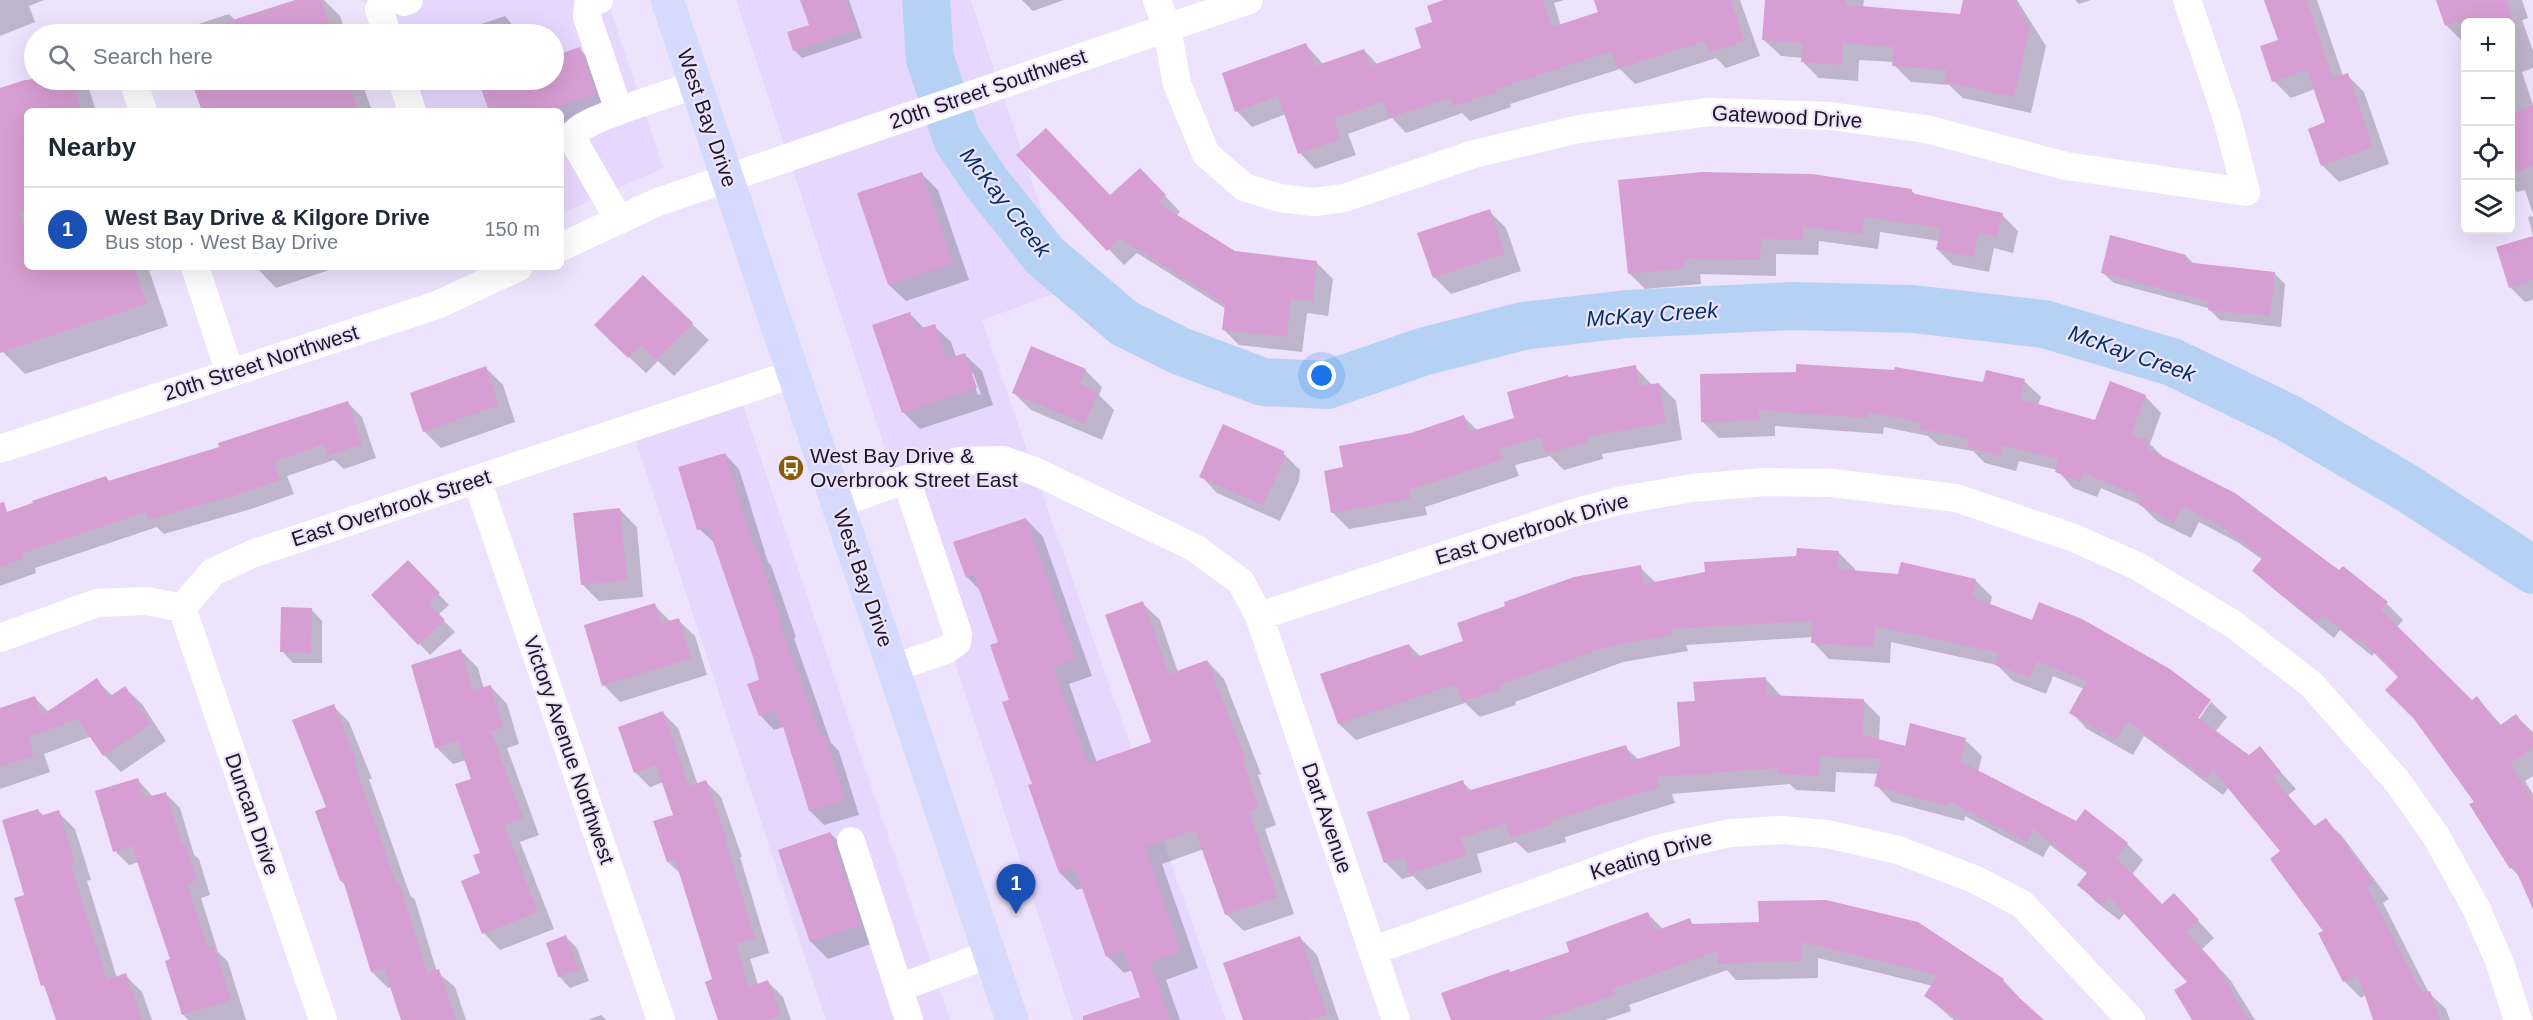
<!DOCTYPE html>
<html lang="en">
<head>
<meta charset="utf-8">
<style>
	:root { --surface:#fff; --page:#f6f6f7; --text:#1f2937; --muted:#747a83; --line:#e0e1e3; --accent:#ea580c }
	body { margin:0; font-family:Helvetica,sans-serif; background:var(--page); color:var(--text) }
	.controls { position:absolute; right:18px; top:18px; display:grid; overflow:hidden; border-radius:9px; box-shadow:0 6px 24px #0002 }
	.controls button { width:54px; height:54px; display:grid; place-items:center; padding:0; border:0; border-bottom:2px solid var(--line); background:var(--surface); color:var(--text); font:30px sans-serif }
	.you { position:absolute; left:1322px; top:376px; width:21px; height:21px; margin:-15px; border:4px solid #fff; border-radius:50%; background:#1a73e8; box-shadow:0 0 0 9px #1a73e833 }
	.badge { display:grid; place-items:center; width:39px; height:39px; border-radius:50%; background:var(--accent); color:#fff; font-size:20px; font-weight:700 }
	.pin { position:absolute; translate:-50% -50px; filter:drop-shadow(0 2px 3px #0008) }
	.pin::after { content:''; position:absolute; top:32px; width:21px; height:18px; background:inherit; clip-path:polygon(0 0,100% 0,50% 100%) }
	.list { margin:0; padding:0; list-style:none }
	h2 { display:flex; justify-content:space-between; align-items:center; height:78px; margin:0; padding:0 24px; font-size:26px }
	h2 small { font-size:20px; font-weight:400; color:var(--muted) }
	.list li { display:grid; grid-template-columns:39px 1fr auto; gap:18px; align-items:center; box-sizing:border-box; height:84px; padding:0 24px; border-top:2px solid var(--line) }
	.list b { display:block; font-size:22px; white-space:nowrap }
	.list p { margin:0; font-size:20px; white-space:nowrap; color:var(--muted) }
	.list em { font-size:20px; font-style:normal; color:var(--muted) }
	.icon { flex:none; width:33px; height:33px; fill:none; stroke:currentColor; stroke-width:2; stroke-linecap:round; stroke-linejoin:round }
	.map { position:relative; flex:none; width:2533px; height:1020px; overflow:hidden }
	.search { position:absolute; background:var(--surface); box-shadow:0 6px 24px #0002; left:24px; top:24px; width:540px; height:66px; display:flex; align-items:center; gap:15px; box-sizing:border-box; padding:0 21px; border-radius:33px; color:var(--muted); font-size:22px }
	.panel { position:absolute; background:var(--surface); box-shadow:0 6px 24px #0002; left:24px; top:108px; width:540px; height:162px; border-radius:9px }
	.map>svg:first-child { display:block }
	.built { fill:#e7d7fe }
	.shadow { fill:#0003; fill-rule:evenodd }
	.lines { fill:none; stroke-linecap:round; stroke-linejoin:round }
	.river { stroke:#b5d2f5; stroke-width:48 }
	.building { fill:#d79ed3 }
	.minor { stroke:#fff; stroke-width:28 }
	.major { stroke:#d6dafe; stroke-width:33 }
	.labels { text-anchor:middle; stroke-width:4.5; stroke-linejoin:round; paint-order:stroke }
	.street-label { font-size:21px; fill:#1c1723; stroke:#eee3fd }
	.poi-label { font-size:21px; fill:#1c1723; stroke:#eee3fd; text-anchor:start }
	.water-label { font-size:22px; font-style:italic; fill:#003264; stroke:#eee3fd }
</style>
</head>
<body>
<div class="map">
<svg width="2533" height="1020" viewBox="0 0 2533 1020">
	<rect width="100%" height="100%" fill="#eee3fd"/>
	<path class="built" d="M363,0H607L663,168L561,214V111H402L391,80H554V34H375Z
		M736,0H971L995,72L784,144Z
		M1004,98L1068,289L982,320L1028,453L1009,447L953,448L892,470L793,170Z
		M743,405L950,1020H826L636,441Z
		M999,474L1041,489L1226,1020H1073L900,496L960,475Z"/>
	<path class="shadow" d="M0,0H44L29,6L35,22L0,36Z
		M299,0H324L340,16L346,34H178L177,31L229,14L236,21Z
		M803,0H849L862,38L802,58L795,51L789,33L811,25Z
		M1022,0H1064L1033,11Z
		M1447,0H1564L1554,3L1561,26L1600,13L1595,0H1740L1760,56L1726,68L1716,58L1635,84L1620,69L1510,104L1511,107L1470,121L1462,113L1406,133L1392,118L1348,134L1356,155L1315,169L1300,153L1286,114L1252,127L1237,111L1224,74L1306,45L1323,64L1364,50L1378,65L1423,49Z
		M1767,0H1864L1863,8L1961,15L1965,0H2017L2046,46L2031,113L1963,98L1949,85L1911,82L1894,65V62L1859,60L1858,81L1819,78L1802,61L1803,58L1781,56L1764,40Z
		M2075,0H2091L2079,4Z
		M2266,0H2317L2343,76L2347,75L2364,92L2389,164L2339,182L2322,165L2327,123L2315,89L2291,98L2274,81L2280,40Z
		M2437,0H2522L2528,18L2522,20L2533,51V68L2522,72L2533,105V214L2525,190L2517,192L2510,185V22H2466V41L2465,39L2461,40L2446,25Z
		M505,16L520,34H464L463,30Z
		M579,49L594,63L609,108L561,124V111H490L480,80H554V58Z
		M34,78L79,80L89,89L96,111H27V267H148L168,326L25,374L3,352L0,343V90Z
		M193,80H361L372,111H203Z
		M1018,155L1111,197L1156,186L1180,212L1176,216L1234,253L1317,263L1333,279L1328,316L1307,313L1302,352L1239,345L1223,329L1226,309L1137,253L1124,265Z
		M921,173L938,190L969,280L906,301L889,285L859,194Z
		M1911,190L1916,195L2002,215L2018,231L2013,253L1994,248L1989,272L1953,265L1937,249L1939,241L1880,232L1878,249L1819,241L1818,255L1776,254V276L1700,274L1701,284L1645,289L1629,273Z
		M1489,211L1506,228L1521,271L1451,294L1434,277Z
		M2533,216V236L2528,217Z
		M2533,238V300L2525,302L2510,287Z
		M2186,256L2194,264L2274,273L2285,284L2281,327L2220,320L2208,308L2114,283L2102,272Z
		M256,267H338L276,288Z
		M910,314L925,329L934,326L951,342L956,357L965,355L982,371L993,405L920,429L903,412ZM970,373H973L981,394L978,395Z
		M692,324L709,340L674,376L658,361L646,373L613,342Z
		M1635,367L1652,385L1659,384L1676,401L1682,440L1602,454L1603,459L1564,470L1550,456L1515,465L1519,476L1425,507L1427,515L1349,529L1332,512L1345,468L1412,434L1464,417L1478,431L1516,419L1570,379Z
		M486,368L503,385L515,422L441,448L424,431Z
		M1085,370L1102,387L1099,395L1114,410L1102,440L1031,410L1014,393Z
		M1701,376L1984,384L2024,381L2041,397L2038,405L2096,422L2145,396L2161,413L2150,444L2164,458L2387,604L2403,620L2397,627L2472,702L2477,698L2502,726L2516,716L2533,732V776L2525,781L2533,794V905L2520,877L2511,868L2476,802L2400,677L2375,652L2372,656L2340,630L2334,638L2271,587L2254,571L2263,560L2239,543L2199,522L2191,538L2157,521L2141,505L2101,488L2097,497L2073,488L2057,470L2019,461L2016,471L1985,463L1973,451L1938,445L1928,436L1884,427L1883,434L1775,426V436L1719,438L1702,421Z
		M348,403L362,417L376,458L344,469L334,460L287,476L294,494L251,509L164,534L157,527L35,568L36,573L0,586V515L106,477L110,482L221,448Z
		M1283,453L1300,470L1299,481L1280,521L1217,493L1201,476Z
		M725,454L739,469L768,562L771,565L796,637L794,638L831,743L839,751L859,815L824,825L810,811L785,729L783,727L774,730L760,715L761,681L754,657L715,543L699,529Z
		M620,510L637,527L643,597L599,601L582,584Z
		M1026,519L1043,537L1092,676L1069,684L1097,763L1153,743L1142,603L1160,620L1178,672L1207,661L1224,679L1261,774L1258,775L1276,825L1265,829L1294,914L1244,931L1226,914L1204,849L1162,864L1198,968L1166,980L1180,1020H1125L1142,998L1132,970L1124,973L1107,956L1083,888L1077,890L1060,873L1011,700L999,642L981,591L967,577Z
		M1838,552L1855,569L1854,572L1975,580L1992,597L1990,605L2169,670L2210,701L2192,723L2195,725L2211,702L2227,717L2216,731L2249,757L2259,748L2296,789L2288,795L2316,827L2325,820L2342,836L2389,899L2383,903L2429,993L2446,1009L2450,1020H2375L2366,995L2361,998L2345,982L2320,933L2325,931L2282,852L2229,787L2223,795L2144,736L2133,755L2087,729L2071,712L2084,689L2053,676L2046,694L2013,681L1997,665L1891,642L1890,663L1829,659L1813,642V637L1686,645L1688,651L1623,662L1515,702L1516,705L1480,717L1465,703L1356,740L1339,724L1409,645L1421,657L1465,642L1640,567L1656,583Z
		M408,562L449,605L438,615L455,632L430,655L373,595Z
		M654,605L671,622L678,620L695,636L707,675L620,702L604,685Z
		M311,609L322,621V663H293L282,651Z
		M461,651L478,668L484,689L491,687L507,704L519,744L507,748L539,835L520,842L554,929L500,950L484,933L482,854L473,780L466,760L453,764L436,747Z
		M1765,678L1782,697L1864,701L1880,717L1879,740L1906,747L1965,740L1982,756L1978,772L2076,822L2127,844L2143,860L2132,875L2162,906L2190,912L2214,938L2202,949L2231,981L2255,1020H2194L2189,982L2125,913L2119,920L2096,902L2079,885L2088,874L2050,845L2043,857L1965,816L1964,821L1892,802L1876,785L1879,774L1836,772L1835,792L1796,790L1790,784L1672,794L1675,803L1565,837L1566,842L1528,853L1516,842L1477,854L1482,872L1427,890L1413,876L1402,879L1386,863L1369,813L1462,782L1472,791L1625,747L1639,760L1682,747L1697,702Z
		M96,680L113,696L125,688L142,704L166,741L121,772L104,755L92,736L44,754L50,772L0,789V710L35,698L49,712Z
		M333,706L349,722L372,779H369L410,895L415,900L437,972L455,987L466,1020H402L391,987L388,988L372,972L346,886L341,881L328,808Z
		M663,713L678,728L698,785L706,782L721,797L742,857H740L769,953L750,959L758,985L768,982L783,997L791,1020H720L714,980L682,875L668,862L675,816L664,782L650,787L635,772Z
		M138,780L153,797L165,793L180,808L194,855L199,859L210,895L201,898L218,952L228,962L246,1020H188L183,1014L171,960L139,862L129,865L115,851Z
		M38,810L44,816L58,812L75,829L91,880L87,881L117,978L125,975L142,992L152,1020H57L47,990L43,985L26,896Z
		M830,833L847,850L877,942L828,959L811,942Z
		M1648,914L1663,929L1689,920L1694,925L1760,923L2003,980L2019,997L2018,998L2042,1020H1954L1926,996L1933,986L1818,958V978L1736,980L1727,970L1629,1005L1631,1011L1605,1020H1454L1511,974L1571,953Z
		M566,937L577,948L589,981L570,988L559,976Z
		M1300,938L1317,955L1339,1020H1245Z
		M601,1015L606,1020H588Z"/>
	<g class="lines">
		<path class="river" d="M926,0L930,59L957,139L986,182L1045,256L1124,323L1180,351L1263,382L1327,385L1422,352L1523,326L1627,314L1792,306L1913,309L2044,324L2172,362L2288,418L2407,488L2533,570"/>
	</g>
	<path class="building" d="M295,0H321L333,34H203L202,30Z
		M800,0H845L856,30L793,51L787,32L809,25Z
		M1443,0H1543L1552,27L1598,12L1594,0H1731L1745,41L1709,53L1705,41L1618,69L1612,51L1496,89L1497,92L1453,106L1450,97L1389,118L1383,101L1334,119L1341,139L1298,154L1278,96L1235,112L1222,73L1306,43L1315,66L1364,49L1370,66L1421,48L1415,28L1432,22L1427,6Z
		M1765,0H1846V5L1960,14L1963,0H2014L2030,28L2014,97L1944,82L1947,70L1892,66L1894,47L1843,43L1842,65L1801,62L1803,43L1762,40Z
		M2264,0H2307L2333,78L2348,73L2373,147L2321,166L2308,129L2325,122L2307,70L2272,82L2260,46L2278,40Z
		M2436,0H2506L2514,22H2455L2445,26Z
		M580,47L596,94L546,111H489L478,80H554V56Z
		M25,80H72L82,111H27V211L19,213L27,236V267H134L147,304L0,353V88Z
		M191,80H348L359,111H202Z
		M2533,105V166L2511,174V114Z
		M1046,128L1110,195L1140,168L1166,195L1158,203L1235,251L1317,261L1313,301L1291,298L1287,337L1222,330L1225,304L1120,238L1107,251L1016,155Z
		M922,172L953,263L888,285L857,193Z
		M1702,172L1812,174L1912,189L1911,193L2003,213L1997,237L1979,233L1973,257L1936,249L1941,228L1864,217L1862,234L1803,226V240L1761,239L1760,260L1684,259L1685,268L1628,274L1618,180Z
		M1490,209L1505,254L1433,278L1417,233Z
		M2110,235L2186,255L2185,262L2275,272L2270,316L2208,310L2209,301L2101,273Z
		M2533,236V280L2509,288L2496,247Z
		M643,275L693,323L656,360L640,345L628,358L594,325Z
		M910,312L916,330L935,324L947,359L965,353L977,388L902,413L872,325Z
		M1031,346L1086,369L1080,384L1098,392L1085,424L1012,393Z
		M1796,364L1894,370L1895,367L1983,382L1986,370L2025,379L2020,399L2095,420L2110,381L2146,395L2131,434L2149,441L2146,448L2235,493L2339,570L2343,566L2388,602L2381,610L2472,700L2477,696L2499,726L2516,714L2533,737V748L2510,764L2533,801V909L2514,866L2510,869L2469,804L2474,802L2414,719L2385,690L2398,677L2358,637L2355,641L2323,615L2316,622L2252,571L2263,557L2221,526L2182,506L2174,522L2139,505L2142,497L2084,473L2080,482L2055,472L2059,459L2002,445L2000,456L1967,447L1969,438L1920,429L1921,422L1867,412V418L1759,410V420L1701,422L1700,374L1796,372Z
		M1636,365L1639,386L1659,383L1666,423L1586,437L1587,442L1546,454L1541,437L1499,449L1503,459L1409,490L1410,499L1331,513L1324,471L1343,467L1339,446L1411,433L1464,415L1469,432L1514,418L1507,392L1568,375L1569,377Z
		M486,366L499,405L423,432L410,393Z
		M348,401L362,444L328,456L324,444L274,462L280,480L236,495L148,520L146,512L21,554L23,559L0,567V503L4,502L7,512L33,503L32,501L106,476L108,481L219,447L218,443Z
		M1223,424L1284,451V460L1263,505L1199,477Z
		M725,453L755,550L757,549L782,623L780,624L821,736L825,735L845,800L809,811L783,726L781,727L775,711L759,716L747,684L759,680L753,657L708,527L697,530L678,467Z
		M620,508L627,580L581,585L573,513Z
		M1026,518L1076,659L1053,667L1088,764L1151,742L1105,615L1143,601L1169,674L1207,660L1245,757H1242L1259,808L1249,812L1278,897L1225,915L1195,830L1145,847L1181,951L1150,963L1170,1020H1083V1016L1140,997L1124,950L1106,957L1075,868L1059,873L1028,785L1032,784L1002,702L1009,700L990,645L998,642L974,575L966,578L953,542Z
		M1797,548L1839,551L1837,569L1898,574L1901,562L1976,579L1972,597L2032,620L2039,602L2082,619L2170,669L2211,700L2198,718L2249,755L2260,746L2281,772L2273,778L2314,826L2326,818L2373,882L2367,887L2422,993L2430,991L2440,1020H2373L2358,975L2343,982L2318,933L2323,931L2270,859L2280,851L2213,770L2206,779L2127,721L2116,740L2069,713L2087,681L2036,661L2030,678L1995,665L1999,653L1875,626L1874,647L1811,643L1813,621L1671,629L1672,635L1606,647L1500,685L1501,689L1463,702L1456,684L1338,724L1320,674L1409,644L1414,658L1463,641L1457,623L1505,606L1504,602L1574,577L1641,565L1644,584L1705,572L1704,562L1796,556Z
		M408,560L440,593L428,603L445,620L418,645L371,595Z
		M655,603L661,623L679,618L691,658L602,686L584,625Z
		M281,607L312,608L311,653L280,652Z
		M461,649L473,690L491,685L503,727L491,731L523,818L504,825L538,912L482,934L461,881L480,873L473,855L480,853L455,784L471,779L458,741L435,748L411,665Z
		M1766,677L1767,695L1864,699L1863,735L1905,746L1910,723L1966,738L1960,761L2076,821L2085,809L2128,843L2115,859L2134,875L2162,904L2174,893L2199,920L2186,932L2215,963L2249,1020H2192L2174,990L2187,982L2109,897L2102,905L2077,885L2088,872L2033,829L2027,842L1949,801L1948,806L1874,786L1881,759L1820,756L1819,776L1778,774V768L1657,777L1660,787L1550,821L1551,825L1510,838L1506,823L1461,838L1467,855L1409,874L1404,857L1384,863L1367,812L1463,780L1467,791L1626,745L1631,761L1680,746L1677,702L1695,701L1693,682Z
		M97,678L109,697L125,686L151,724L103,756L78,719L28,737L34,755L0,767V708L35,696L42,715Z
		M334,704L357,762L354,763L396,883L399,882L427,973L439,969L456,1020H401L384,969L371,972L343,880L340,881L315,811L326,807L292,720Z
		M663,711L689,786L706,780L728,842H726L755,938L736,944L749,987L768,980L781,1016L768,1020H718L705,982L712,979L675,859L667,862L653,821L673,815L656,765L634,773L618,727Z
		M138,778L144,798L166,792L182,844L185,843L197,880L187,884L208,948L214,946L231,1000L182,1015L165,961L170,959L132,846L113,852L95,791Z
		M38,809L40,816L59,810L75,864L71,865L107,980L126,973L142,1020H56L44,985L41,986L14,898L24,895L2,820Z
		M830,832L861,925L810,942L778,850Z
		M1826,900L1918,922L2004,979L2002,982L2044,1020H1960L1924,996L1938,975L1801,942L1802,961L1718,964V951L1613,989L1615,995L1538,1020H1451L1441,993L1509,969L1510,972L1569,952L1566,942L1648,912L1655,931L1690,918L1692,924L1759,922L1758,901Z
		M566,935L579,970L558,977L546,943Z
		M1300,936L1327,1014L1309,1020H1243L1223,963Z"/>
	<g class="lines">
		<path class="minor" d="M599,0L588,5L587,17L619,111
			M1157,0L1167,28L1177,84L1206,154L1244,187L1279,198L1314,202L1344,198L1474,154L1579,129L1709,112L1830,116L1926,129L2066,166L2246,192L2227,118L2187,0
			M404,2L409,0
			M379,9L387,34
			M133,80L143,111
			M402,80L412,111
			M619,220L579,150C577,145 572,139 575,133C579,121 678,91 696,85
			M561,247L658,202L1249,0
			M195,267L230,373
			M0,449L437,305L519,267
			M477,480L661,1020
			M837,504L958,461L1003,460L1039,473L1195,548L1241,582L1259,616L1396,1020
			M182,608L323,1020
			M1259,616L1577,512L1618,501L1692,488L1765,482L1832,483L1956,498L2074,538L2137,566L2233,624L2311,684L2397,781L2436,836L2476,908L2500,963L2518,1020
			M0,638L97,603L147,601L182,608L213,572L252,554L793,374
			M893,668L946,650L957,642L958,634L906,479
			M851,841L909,1020
			M1372,951L1657,849L1730,833L1782,830L1827,834L1898,850L1974,879L2022,904L2131,1020
			M899,988L990,954"/>
		<path class="major" d="M667,0L1012,1020"/>
	</g>
	<defs>
		<g id="bus-disc" transform="scale(1.35)"><circle r="9.5" fill="#8c5906" stroke="#eee3fd"/><path d="M-5-6H5V4H4V6H2V4H-2V6H-4V4H-5ZM-3.5-4V0h7V-4ZM-3.5 1.2v1.5H-2V1.2ZM2 1.2v1.5H3.5V1.2Z" fill="#fff"/></g>
	</defs>
	<g fill-rule="evenodd">
		<use href="#bus-disc" x="791" y="468"/>
	</g>
	<g class="labels">
		<g class="street-label">
			<text transform="translate(988 89) rotate(-19)" y="7">20th Street Southwest</text>
			<text transform="translate(1787 117) rotate(3)" y="7">Gatewood Drive</text>
			<text transform="translate(707 118) rotate(71)" y="7">West Bay Drive</text>
			<text transform="translate(261 363) rotate(-18)" y="7">20th Street Northwest</text>
			<text transform="translate(391 508) rotate(-18)" y="7">East Overbrook Street</text>
			<text transform="translate(1532 529) rotate(-17)" y="7">East Overbrook Drive</text>
			<text transform="translate(863 578) rotate(71)" y="7">West Bay Drive</text>
			<text transform="translate(569 750) rotate(71)" y="7">Victory Avenue Northwest</text>
			<text transform="translate(252 814) rotate(71)" y="7">Duncan Drive</text>
			<text transform="translate(1327 818) rotate(71)" y="7">Dart Avenue</text>
			<text transform="translate(1651 855) rotate(-17)" y="7">Keating Drive</text>
		</g>
		<g class="poi-label">
			<text x="810" y="463">West Bay Drive &amp;<tspan x="810" dy="24">Overbrook Street East</tspan></text>
		</g>
		<g class="water-label">
			<text transform="translate(1006 202) rotate(52)" y="8">McKay Creek</text>
			<text transform="translate(1652 314) rotate(-4)" y="8">McKay Creek</text>
			<text transform="translate(2132 353) rotate(19)" y="8">McKay Creek</text>
		</g>
	</g>
</svg>
<div class="controls">
<button>+</button>
<button>−</button>
<button><svg class="icon" aria-label="locate" viewBox="0 0 24 24"><circle cx="12" cy="12" r="6"/><path d="M12 2v4M12 18v4M2 12h4M18 12h4"/></svg></button>
<button><svg class="icon" aria-label="layers" viewBox="0 0 24 24"><path d="M12 4l9 5-9 5-9-5zM3 14l9 5 9-5"/></svg></button>
</div>
<div class="you"></div>
<div class="pin badge" style="left:1016px;top:914px;background:#1a4fb4">1</div>
<div class="search"><svg class="icon" aria-label="search" viewBox="0 0 24 24"><circle cx="10" cy="10" r="6"/><path d="M15 15l6 6"/></svg>Search here</div>
<section class="panel">
<h2>Nearby<small></small></h2>
<ul class="list">
<li><span class="badge" style="background:#1a4fb4">1</span><div><b>West Bay Drive &amp; Kilgore Drive</b><p>Bus stop · West Bay Drive</p></div><em>150 m</em></li>
</ul>
</section>
</div>
</body>
</html>
